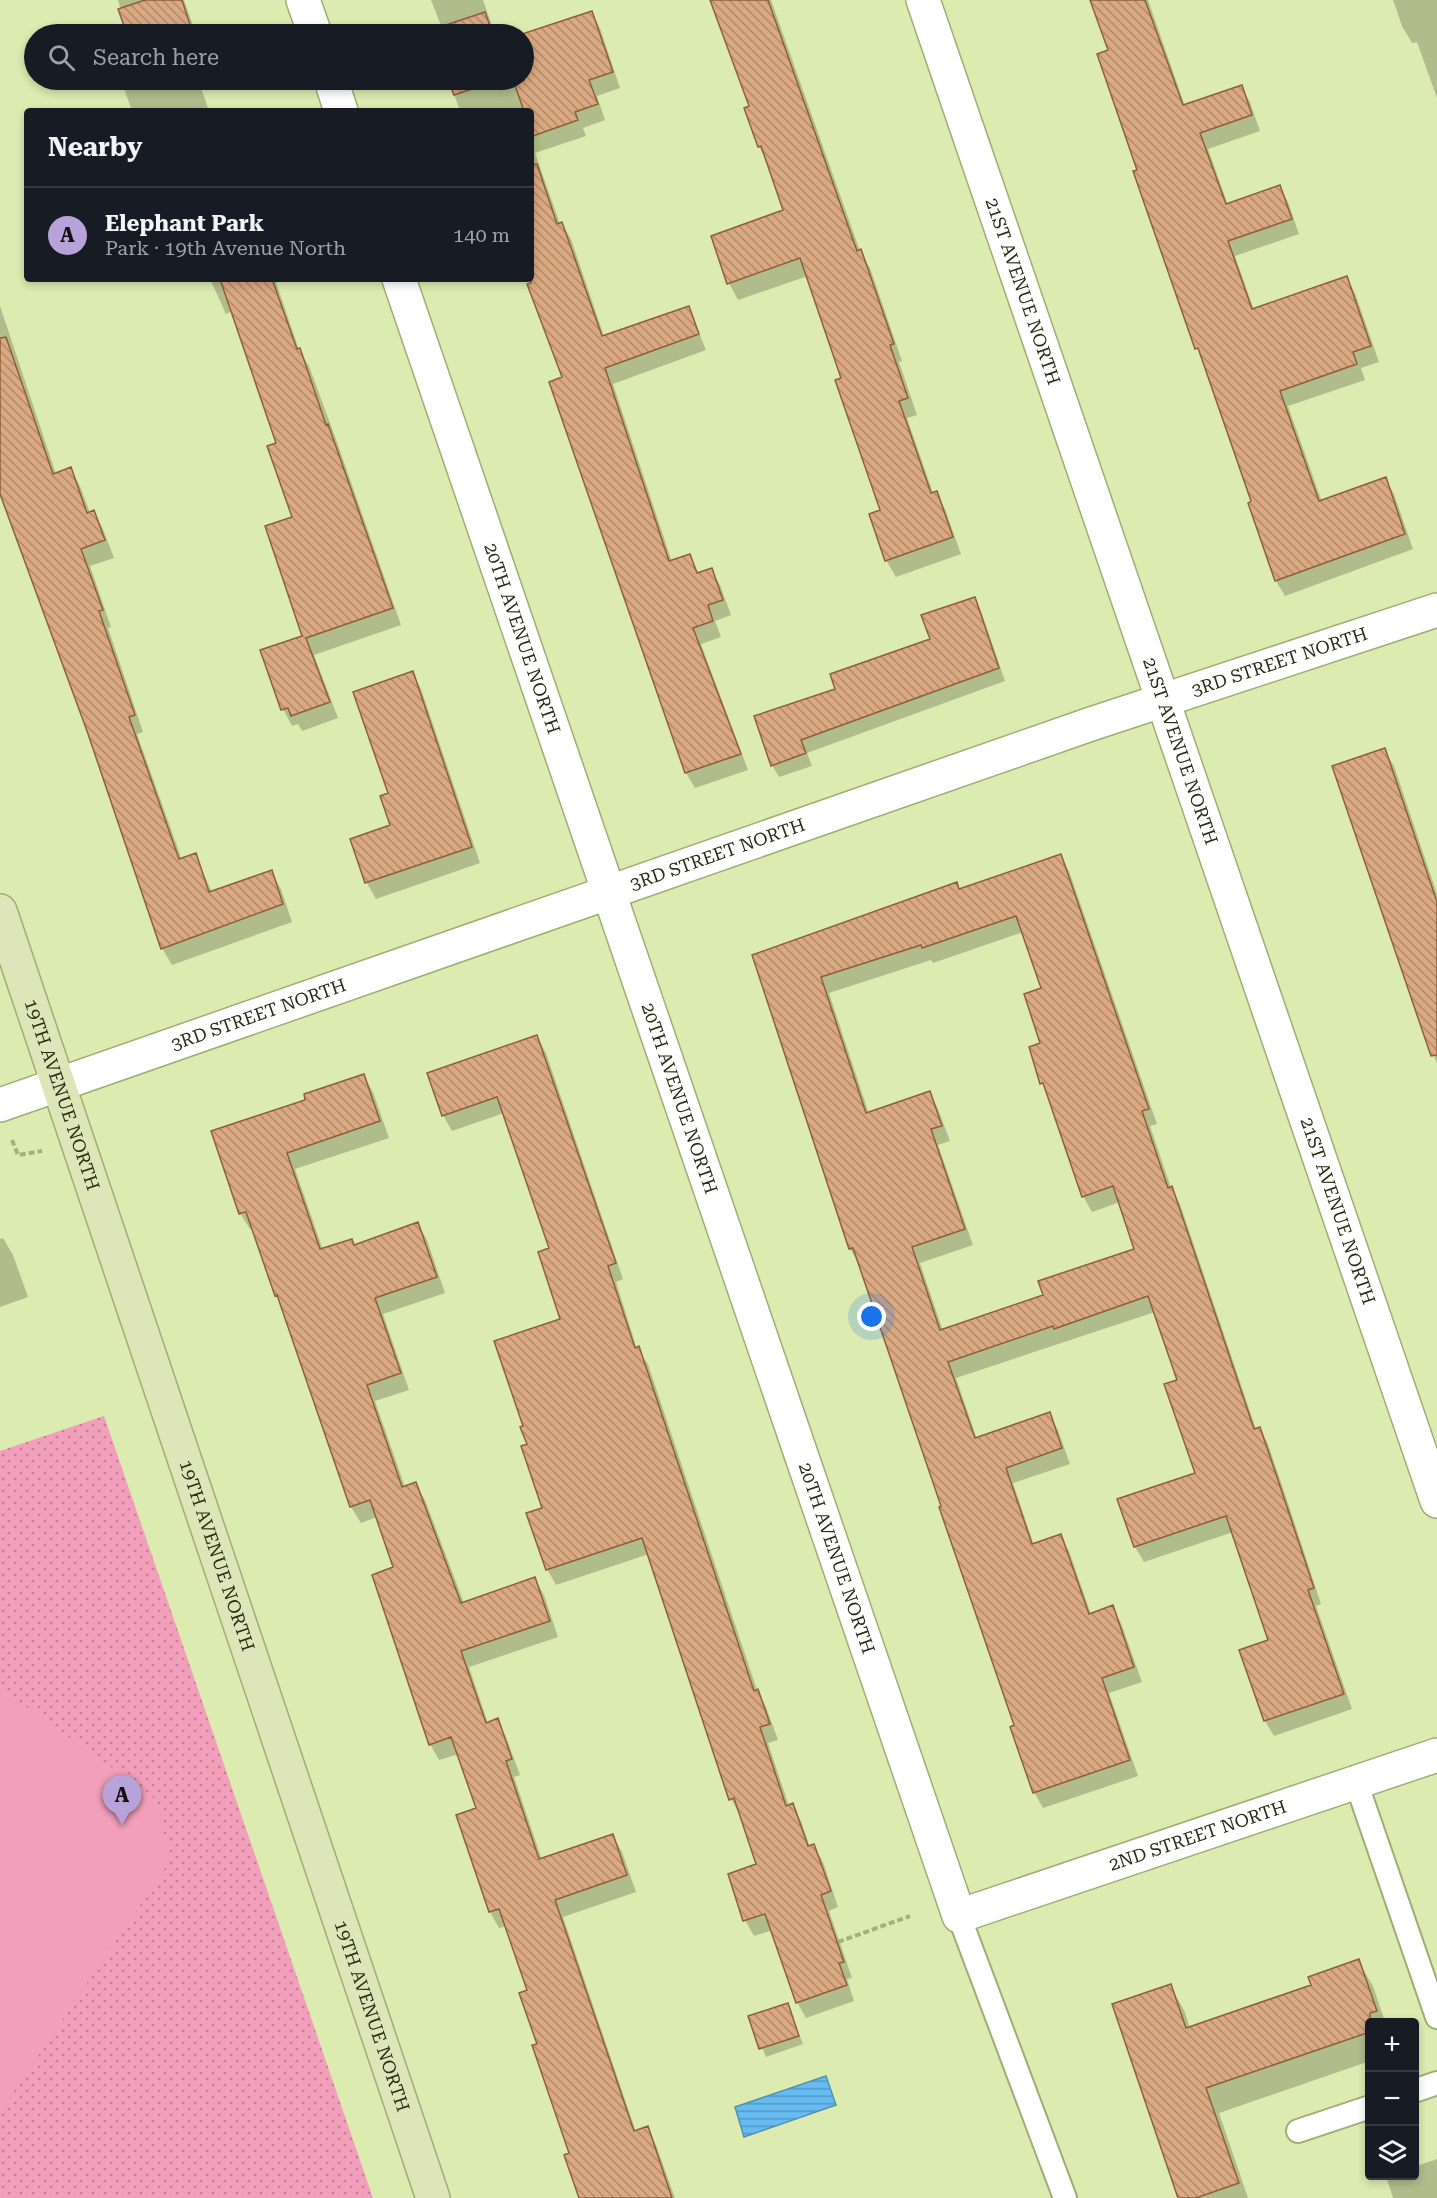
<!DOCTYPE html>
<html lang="en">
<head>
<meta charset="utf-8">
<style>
	:root { --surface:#171b24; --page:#242831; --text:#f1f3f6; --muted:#9ea1a6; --line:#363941; --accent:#b8a2da }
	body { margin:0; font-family:"Roboto Serif",serif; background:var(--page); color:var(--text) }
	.controls { position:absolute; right:18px; bottom:18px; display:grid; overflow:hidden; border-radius:6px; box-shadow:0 3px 9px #0003 }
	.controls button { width:54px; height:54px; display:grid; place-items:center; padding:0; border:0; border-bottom:2px solid var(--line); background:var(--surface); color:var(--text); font:30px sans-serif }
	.you { position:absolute; left:872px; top:1317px; width:21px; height:21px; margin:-15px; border:4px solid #fff; border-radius:50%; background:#1a73e8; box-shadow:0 0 0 9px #1a73e833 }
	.badge { display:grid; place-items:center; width:39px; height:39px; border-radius:50%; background:var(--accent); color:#111; font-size:20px; font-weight:700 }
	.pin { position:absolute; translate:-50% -50px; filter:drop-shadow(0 2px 3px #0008) }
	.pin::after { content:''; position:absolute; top:32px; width:21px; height:18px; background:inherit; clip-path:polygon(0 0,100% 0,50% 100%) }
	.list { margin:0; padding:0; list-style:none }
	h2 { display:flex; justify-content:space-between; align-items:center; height:78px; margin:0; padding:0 24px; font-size:26px }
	h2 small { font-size:20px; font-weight:400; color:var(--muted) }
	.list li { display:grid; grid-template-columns:39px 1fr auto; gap:18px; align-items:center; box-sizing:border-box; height:96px; padding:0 24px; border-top:2px solid var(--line) }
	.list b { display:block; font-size:22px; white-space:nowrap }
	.list p { margin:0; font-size:20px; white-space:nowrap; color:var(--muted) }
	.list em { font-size:20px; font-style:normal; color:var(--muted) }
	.icon { flex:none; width:33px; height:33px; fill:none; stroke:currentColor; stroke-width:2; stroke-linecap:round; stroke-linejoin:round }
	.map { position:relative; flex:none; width:1437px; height:2198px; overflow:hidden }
	.search { position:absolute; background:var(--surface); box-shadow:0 3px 9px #0003; left:24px; top:24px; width:510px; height:66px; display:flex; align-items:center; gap:15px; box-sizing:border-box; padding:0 21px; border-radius:33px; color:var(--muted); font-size:22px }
	.panel { position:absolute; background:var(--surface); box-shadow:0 3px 9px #0003; left:24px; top:108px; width:510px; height:174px; border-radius:6px }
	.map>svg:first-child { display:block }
	.park { fill:url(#park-dots) }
	.pitch { fill:#f19fba }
	.water { fill:url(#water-rules); stroke:#5391b0; stroke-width:1.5 }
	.shadow { fill:#0003; fill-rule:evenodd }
	.building { fill:url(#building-back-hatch); stroke:#8d5f3b; stroke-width:1.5; fill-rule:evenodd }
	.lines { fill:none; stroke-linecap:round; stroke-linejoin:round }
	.lane-casing { stroke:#a0ad74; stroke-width:26 }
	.street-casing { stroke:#a0ad74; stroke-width:36 }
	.secondary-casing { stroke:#a0ad74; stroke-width:36 }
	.path { stroke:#a5b081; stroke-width:4; stroke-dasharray:6 3; stroke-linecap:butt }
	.lane { stroke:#fff; stroke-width:22 }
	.street { stroke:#fff; stroke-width:33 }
	.secondary { stroke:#dee5b9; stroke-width:33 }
	.labels { text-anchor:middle; stroke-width:5; stroke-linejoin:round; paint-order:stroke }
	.street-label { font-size:18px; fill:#282d16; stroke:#eaf8bd }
</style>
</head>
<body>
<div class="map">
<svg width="1437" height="2198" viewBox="0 0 1437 2198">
	<defs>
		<pattern id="park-dots" width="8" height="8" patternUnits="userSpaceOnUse" patternTransform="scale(1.5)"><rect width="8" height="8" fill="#f19fba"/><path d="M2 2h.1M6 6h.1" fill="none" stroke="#c38296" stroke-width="1.8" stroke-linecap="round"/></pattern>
		<pattern id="water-rules" width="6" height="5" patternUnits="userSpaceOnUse" patternTransform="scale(1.5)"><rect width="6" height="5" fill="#66bcf2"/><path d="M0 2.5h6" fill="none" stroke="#5499c3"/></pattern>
		<pattern id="building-back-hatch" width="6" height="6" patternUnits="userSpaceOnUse" patternTransform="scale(1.5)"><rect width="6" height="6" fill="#daa982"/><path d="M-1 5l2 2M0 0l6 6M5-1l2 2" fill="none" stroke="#b18a69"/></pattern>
	</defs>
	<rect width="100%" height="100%" fill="#dcebb0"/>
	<path class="park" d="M104,1416L373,2198H0V1451Z"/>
	<path class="pitch" d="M0,1688L157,1800L170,1861L0,2112Z"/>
	<path class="water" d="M826,2076L836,2105L744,2137L735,2107Z"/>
	<path class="shadow" d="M118,0H184L196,34H128Z
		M431,0H483L495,34H434L433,31L442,28Z
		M712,0H771L860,251L870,268L902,361L899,362L917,415L907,418L933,493L936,492L945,509L961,554L896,577L886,560L882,511L843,379L808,276L738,300L729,283L785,211L768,163L759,147L746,109L751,107Z
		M1091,0H1148L1185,106L1241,87L1250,102L1260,131L1208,149L1228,205L1280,187L1288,202L1299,234L1235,256L1254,310L1346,278L1355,293L1379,362L1361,368L1365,380L1288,406L1322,502L1385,479L1394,494L1413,549L1285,596L1276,581L1249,504L1253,502L1135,172L1139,171L1109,51Z
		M1393,0H1437V98L1417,42L1412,43L1402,26Z
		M591,12L600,28L620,88L597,96L605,120L583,128L586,136L535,153L560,224H562L571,239L604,336L688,307L706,350L613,384L672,562L690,556L699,574L711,570L720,585L731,615L715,621L721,637L701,644L748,770L695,788L686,773L564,378L528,279H531V111H460L449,80H524V36Z
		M121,80H211L200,85L209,111H132Z
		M210,279H275L299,350L309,366L337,442L401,625L314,655L338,718L302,731L298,724L292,726L283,709L304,637L294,518L278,443L232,311L226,314Z
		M0,306L56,474L70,469L80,486L90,513L94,512L103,529L114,558L90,566L111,627L108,628L143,732L137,734L182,860L195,855L212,892L271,872L281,889L292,922L172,965L162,948L88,731L0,487Z
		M974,598L981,611L1005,681L807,753L812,766L779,777L772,765L837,689L932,640Z
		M412,673L421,689L480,863L376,899L367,883L352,840L392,826L390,794Z
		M1384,750L1394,766L1437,894V1064L1397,957Z
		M1060,856L1069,871L1157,1124L1150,1126L1171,1188L1180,1204L1256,1429L1259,1428L1268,1444L1287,1500L1321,1604L1316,1606L1352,1709L1274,1736L1265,1721L1241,1650L1270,1641L1233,1532L1144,1562L1135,1547L1119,1500L1197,1474L1179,1381L1155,1312L956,1378L977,1439L1049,1414L1058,1430L1070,1464L1013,1483L1034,1545L1060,1536L1069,1551L1091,1614L1112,1607L1121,1623L1142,1682L1109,1693L1138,1776L1043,1808L1034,1792L1016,1726L943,1507L859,1264L850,1249L754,956L956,884L960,890ZM1023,932L1043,989L1042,1044L1031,1048L1083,1196L1092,1212L1120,1202L1136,1250L1045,1296L943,1331L920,1263L973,1245L938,1145L950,1141L938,1109L930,1093L869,1114L829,993L931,960L933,963Z
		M537,1037L546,1053L623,1279L616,1282L637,1349L648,1364L757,1690L766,1707L778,1740L768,1743L789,1806L792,1805L801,1821L810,1847L814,1846L823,1862L838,1907L829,1911L852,1978L847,1979L854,2001L806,2018L797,2002L773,1930L754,1936L745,1920L758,1865L740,1815L731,1799L649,1554L556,1585L547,1569L544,1509L525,1427L562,1320L551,1249L504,1113L452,1131L443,1115Z
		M363,1075L373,1092L389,1138L295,1169L323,1250L351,1240L354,1246L418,1224L427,1240L445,1293L383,1314L409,1390L375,1401L405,1487L415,1484L425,1500L464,1603L535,1579L544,1595L558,1637L469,1667L488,1723L497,1720L506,1737L520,1775L514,1777L542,1860L613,1836L622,1852L636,1892L563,1917L636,2132L647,2128L656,2145L675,2198H580L566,2156L571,2154L534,2046L539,2044L521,1994L529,1991L507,1926L499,1928L490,1912L458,1816L478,1809L459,1754L439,1760L430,1744L373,1575L395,1568L377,1517L361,1523L351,1507L253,1228L250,1229L241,1215L253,1210L252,1208L241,1213L213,1132L307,1101L305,1095Z
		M3,1238L13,1255L28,1297L0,1307V1239Z
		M1358,1961L1373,1986L1385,2022H1370V2061L1219,2113L1248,2198H1180L1170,1986L1184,2010L1190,2028L1313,1986Z
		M787,2005L803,2044L766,2057L750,2017Z
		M1437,2159V2198H1393L1386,2176H1414V2167Z"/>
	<path class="building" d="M145,0H182L193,34H127L118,9Z
		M710,0H768L857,251L861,249L894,344L890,345L908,398L899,401L931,493L937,491L953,537L885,561L869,514L880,510L835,380L841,378L800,258L727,284L711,236L783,210L761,146L758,147L744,108L749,106Z
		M1090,0H1145L1183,105L1242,85L1252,115L1200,133L1226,204L1280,185L1292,219L1228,241L1252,309L1347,276L1371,346L1353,352L1357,364L1280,391L1319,501L1386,477L1405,534L1275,581L1248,503L1251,501L1198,348L1195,349L1133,171L1137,170L1097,54L1108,50Z
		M592,11L613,72L589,80L598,104L575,112L578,120L533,136L531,111H524L513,80H524L522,34Z
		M485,12L493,34H433L431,30Z
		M448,80H499L454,95Z
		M537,164L557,224L562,222L602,336L689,306L699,334L605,368L669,561L690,554L697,573L712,568L723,600L708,605L713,621L693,628L741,754L685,773L549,382L562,377L527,284L531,283V165Z
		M220,279H272L297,349L300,348L326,425L328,424L393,608L306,638L330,702L291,716L288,708L281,710L260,650L302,636L265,526L292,517L267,446L276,443Z
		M6,337L53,474L71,467L87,513L94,510L105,540L81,549L103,610L99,611L135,715L129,717L179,859L196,853L209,892L272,870L283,904L161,949L87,731L0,494V338Z
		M975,597L999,668L801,740L806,753L771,766L754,716L835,689L830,674L930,639L921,615Z
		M413,671L472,847L365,883L350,839L390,825L380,796L388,793L353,692Z
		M1385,748L1437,902V1055L1431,1056L1332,766Z
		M1061,854L1149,1109L1142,1111L1168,1188L1172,1186L1254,1429L1260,1427L1279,1483L1314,1588L1308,1590L1344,1694L1264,1721L1239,1650L1268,1640L1226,1516L1134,1547L1117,1499L1195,1473L1164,1384L1177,1380L1148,1296L1054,1329L1053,1326L948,1362L975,1438L1050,1412L1062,1448L1006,1468L1032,1544L1061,1534L1089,1614L1113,1605L1134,1667L1102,1678L1130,1760L1033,1793L1010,1727L1014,1725L939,1507L941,1506L853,1248L849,1249L752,955L957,882L959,889ZM1016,916L1041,988L1024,994L1040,1043L1029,1047L1040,1084L1043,1083L1082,1197L1113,1186L1134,1249L1038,1281L1043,1295L940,1330L912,1247L965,1229L931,1129L942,1126L930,1091L866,1113L821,977L921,945L922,948Z
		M537,1035L616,1263L608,1266L635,1348L639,1346L754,1691L758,1689L770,1724L760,1727L786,1806L793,1803L808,1846L814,1844L831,1891L821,1895L844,1962L839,1963L847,1985L796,2003L765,1914L743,1921L728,1874L756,1864L734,1798L729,1800L642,1538L546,1570L526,1513L542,1508L521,1446L527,1444L520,1427L523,1426L494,1341L560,1319L538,1252L549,1248L497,1097L442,1116L427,1073Z
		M364,1074L380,1121L287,1153L320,1249L352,1239L354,1245L418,1222L437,1277L375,1298L401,1373L367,1385L402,1487L416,1482L461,1603L535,1577L550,1621L461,1651L486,1723L498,1718L512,1759L506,1761L539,1859L613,1834L627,1875L555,1900L634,2131L648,2126L672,2198H579L564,2155L569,2153L532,2045L537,2044L519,1993L527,1990L499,1909L489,1912L456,1815L476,1808L451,1737L429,1745L372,1575L393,1567L370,1500L350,1507L277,1295L275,1296L246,1212L239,1214L211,1131L305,1100L304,1094Z
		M1359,1959L1377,2011L1370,2013V2032L1206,2088L1239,2183L1196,2198H1178L1112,2004L1171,1984L1186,2028L1311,1985L1308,1977Z
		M788,2003L799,2036L759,2049L748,2016Z"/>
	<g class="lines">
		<g class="lane-casing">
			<path id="lane" d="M1356,1782L1437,2017
				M959,1916L1065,2198
				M1414,2091L1437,2083
				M1298,2131L1370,2107"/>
		</g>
		<g class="street-casing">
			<g id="street">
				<path d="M303,0L315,34"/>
				<path id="s1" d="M923,0L1437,1501"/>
				<path d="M331,80L341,111"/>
				<path id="s2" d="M399,279L959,1916L1437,1755"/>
				<path id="s3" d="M0,1105L1091,724L1437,610"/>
			</g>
		</g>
		<g class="secondary-casing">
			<g id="secondary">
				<path id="s4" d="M0,911L433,2198"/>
			</g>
		</g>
		<path class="path" d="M12,1140L18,1155L42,1151
			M838,1942L910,1916"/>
		<use href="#lane" class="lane"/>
		<use href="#street" class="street"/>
		<use href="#secondary" class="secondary"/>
	</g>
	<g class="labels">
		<g class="street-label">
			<text dy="6" stroke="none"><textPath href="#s1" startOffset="308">21ST AVENUE NORTH</textPath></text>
			<text dy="6" stroke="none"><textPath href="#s2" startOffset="380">20TH AVENUE NORTH</textPath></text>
			<text dy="6" stroke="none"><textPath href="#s3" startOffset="1354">3RD STREET NORTH</textPath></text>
			<text dy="6" stroke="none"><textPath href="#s1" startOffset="794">21ST AVENUE NORTH</textPath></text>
			<text dy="6" stroke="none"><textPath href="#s3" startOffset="760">3RD STREET NORTH</textPath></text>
			<text dy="6" stroke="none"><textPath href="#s3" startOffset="274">3RD STREET NORTH</textPath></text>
			<text dy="6" stroke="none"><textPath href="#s4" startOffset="194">19TH AVENUE NORTH</textPath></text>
			<text dy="6" stroke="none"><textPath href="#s2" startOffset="866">20TH AVENUE NORTH</textPath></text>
			<text dy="6" stroke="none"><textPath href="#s1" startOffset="1280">21ST AVENUE NORTH</textPath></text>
			<text dy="6" stroke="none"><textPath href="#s4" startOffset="680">19TH AVENUE NORTH</textPath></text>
			<text dy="6" stroke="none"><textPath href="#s2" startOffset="1352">20TH AVENUE NORTH</textPath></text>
			<text dy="6" stroke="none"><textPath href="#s2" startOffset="1982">2ND STREET NORTH</textPath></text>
			<text dy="6" stroke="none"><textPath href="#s4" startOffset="1166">19TH AVENUE NORTH</textPath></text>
		</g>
	</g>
</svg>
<div class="controls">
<button>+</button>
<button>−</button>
<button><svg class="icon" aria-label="layers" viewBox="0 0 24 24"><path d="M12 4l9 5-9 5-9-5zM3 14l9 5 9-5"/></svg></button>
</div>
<div class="you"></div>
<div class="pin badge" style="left:122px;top:1825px">A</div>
<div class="search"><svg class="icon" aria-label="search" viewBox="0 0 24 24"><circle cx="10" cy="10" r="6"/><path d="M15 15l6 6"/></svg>Search here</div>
<section class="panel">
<h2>Nearby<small></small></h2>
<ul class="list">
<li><span class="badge">A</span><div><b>Elephant Park</b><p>Park · 19th Avenue North</p></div><em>140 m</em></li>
</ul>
</section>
</div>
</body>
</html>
